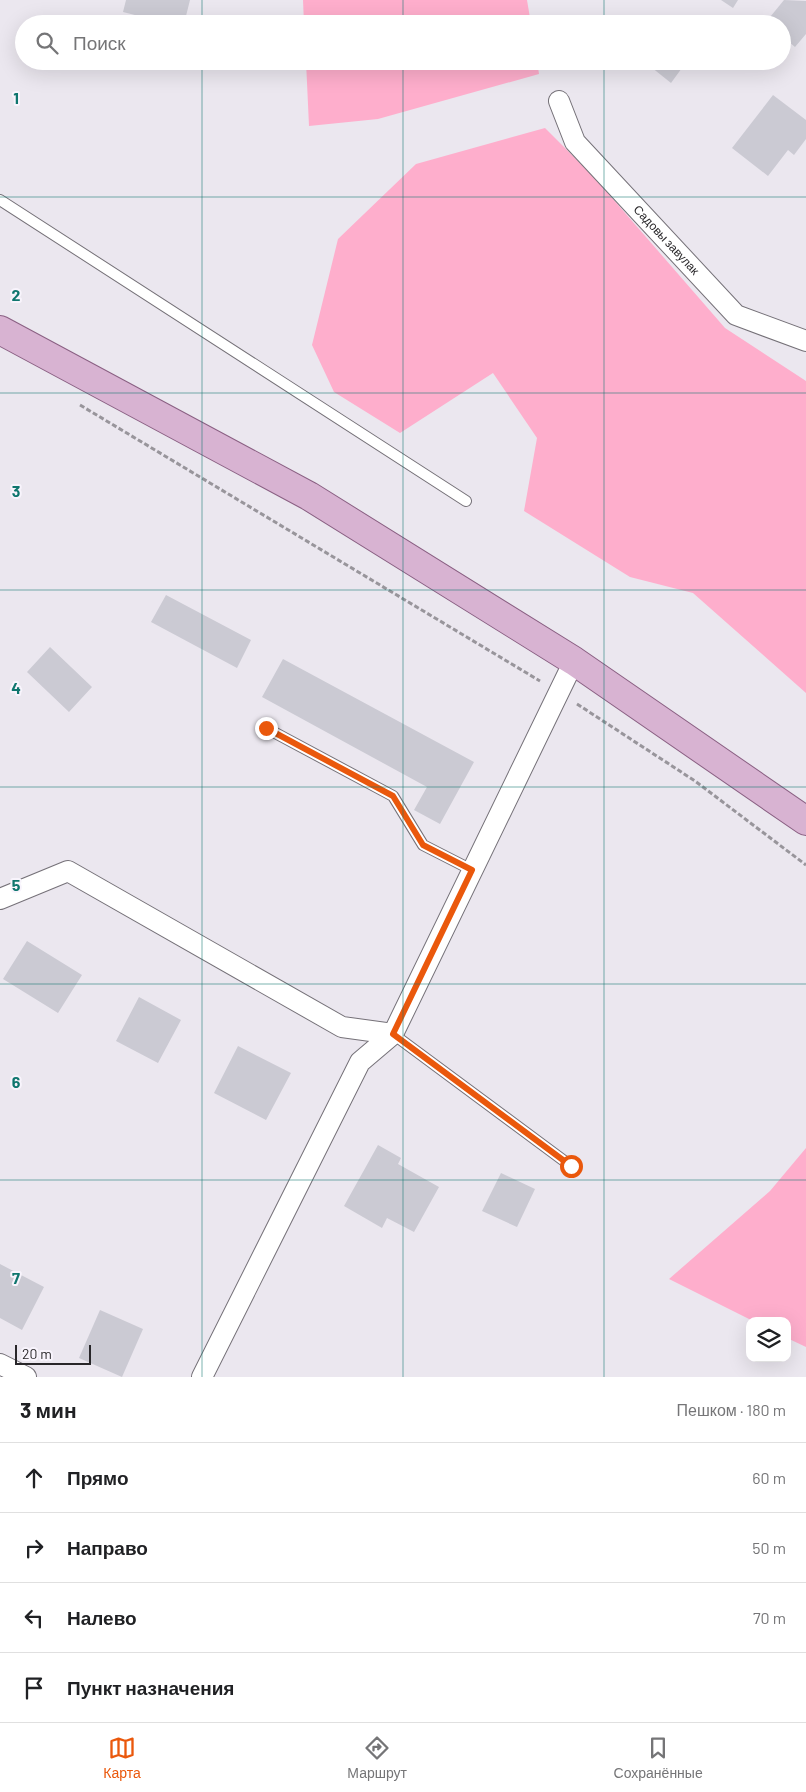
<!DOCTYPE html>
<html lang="ru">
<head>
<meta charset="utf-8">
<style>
	:root { --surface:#fff; --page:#f2f2f2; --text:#202124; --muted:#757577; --line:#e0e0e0; --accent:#ea580c }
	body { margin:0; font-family:Barlow,sans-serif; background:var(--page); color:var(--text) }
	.controls { position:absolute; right:15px; bottom:15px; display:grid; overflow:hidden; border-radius:10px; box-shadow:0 5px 20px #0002 }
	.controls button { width:45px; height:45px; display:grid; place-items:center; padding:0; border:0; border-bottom:1px solid var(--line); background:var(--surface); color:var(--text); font:25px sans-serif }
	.scale { position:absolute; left:15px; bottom:12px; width:76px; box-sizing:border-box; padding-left:5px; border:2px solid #282629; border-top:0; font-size:14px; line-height:18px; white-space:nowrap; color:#282629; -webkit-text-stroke:4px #f8f4fc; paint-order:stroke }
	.stop { position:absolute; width:15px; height:15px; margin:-11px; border:4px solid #ea580c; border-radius:50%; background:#fff }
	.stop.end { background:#ea580c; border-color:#fff; box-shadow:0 1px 5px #0008 }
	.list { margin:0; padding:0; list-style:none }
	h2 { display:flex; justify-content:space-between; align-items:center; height:65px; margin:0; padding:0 20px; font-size:21px }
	h2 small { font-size:16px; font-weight:400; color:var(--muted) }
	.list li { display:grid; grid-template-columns:32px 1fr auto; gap:15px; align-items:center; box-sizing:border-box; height:70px; padding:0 20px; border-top:1px solid var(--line) }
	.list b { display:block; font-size:19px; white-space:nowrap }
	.list em { font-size:16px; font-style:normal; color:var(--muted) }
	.icon { flex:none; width:28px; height:28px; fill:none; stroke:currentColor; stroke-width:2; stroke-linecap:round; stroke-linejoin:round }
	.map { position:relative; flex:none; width:806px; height:1377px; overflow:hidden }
	.search { position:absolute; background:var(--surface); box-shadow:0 5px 20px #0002; left:15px; right:15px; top:15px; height:55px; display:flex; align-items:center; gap:12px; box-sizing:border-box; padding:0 18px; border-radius:28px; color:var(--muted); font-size:19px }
	.sheet { height:345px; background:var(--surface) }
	nav { display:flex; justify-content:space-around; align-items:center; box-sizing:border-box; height:70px; border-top:1px solid var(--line); background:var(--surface); font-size:14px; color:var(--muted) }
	nav a { display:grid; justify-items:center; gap:2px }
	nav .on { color:var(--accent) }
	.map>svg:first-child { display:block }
	.green { fill:#feaecc }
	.building { fill:#cbcad3 }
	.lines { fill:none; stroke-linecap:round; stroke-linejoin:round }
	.lane-casing { stroke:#757178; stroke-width:12 }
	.street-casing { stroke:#757178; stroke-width:22 }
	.primary-casing { stroke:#8a6083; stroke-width:30 }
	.path { stroke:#98959b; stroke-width:3; stroke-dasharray:5 2.5; stroke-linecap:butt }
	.lane { stroke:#fff; stroke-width:10 }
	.street { stroke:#fff; stroke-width:20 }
	.primary { stroke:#d8b3d2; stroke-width:28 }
	.route { stroke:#ea580c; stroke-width:6 }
	.grid { fill:none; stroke:#0f766e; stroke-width:1; stroke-opacity:0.55 }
	.labels { text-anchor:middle; stroke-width:4; stroke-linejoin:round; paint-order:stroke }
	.street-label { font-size:12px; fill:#282629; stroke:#f8f4fc }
	.grid-label { font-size:16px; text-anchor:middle; font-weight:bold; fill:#0f766e; stroke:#f8f4fc; stroke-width:4; stroke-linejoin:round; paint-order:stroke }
</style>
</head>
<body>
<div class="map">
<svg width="806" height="1377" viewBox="0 0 806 1377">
	<rect width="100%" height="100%" fill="#ebe7ef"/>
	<path class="green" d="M303,0H527L531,24H304Z
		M306,61H537L539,74L378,119L309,126Z
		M545,128L593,176L725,328L806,381V693L693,593L630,577L524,511L537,438L493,373L400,433L334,392L312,345L338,239L416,164Z
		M806,1148V1347L787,1338V1321H753L669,1279L770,1191Z"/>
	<path class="building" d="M126,0H190L184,24H170L123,12Z
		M721,0H738L733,8Z
		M784,0L806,1V34L795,47L782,36V24H768L766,22Z
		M647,61H687L671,83L646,63Z
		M773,95L806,120V139L794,155L788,150L768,176L732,148Z
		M166,595L251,640L237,668L151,622Z
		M50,647L92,687L69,712L27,672Z
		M283,659L474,762L440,824L414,810L427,787L262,697Z
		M27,941L82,975L58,1013L3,979Z
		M139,997L181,1020L158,1063L116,1041Z
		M238,1046L291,1073L266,1120L214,1093Z
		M378,1145L401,1158L398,1164L439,1187L414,1232L387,1218L382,1228L344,1206Z
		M501,1173L535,1189L517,1227L482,1211Z
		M0,1264L44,1287L22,1330L0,1318Z
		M100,1310L143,1329L122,1377L79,1358Z"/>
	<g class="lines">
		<g class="lane-casing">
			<path id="lane" d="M0,200L466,501
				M266,728L393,796L423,845L472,870
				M393,1034L571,1166"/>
		</g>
		<g class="street-casing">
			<g id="street">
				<path id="s1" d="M559,101L575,142L736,315L806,341"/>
				<path d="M0,899L68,871L342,1027L393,1034"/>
				<path d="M0,1364L26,1377"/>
				<path d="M202,1377L360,1062L393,1034L574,661"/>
			</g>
		</g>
		<g class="primary-casing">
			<path id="primary" d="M0,330L309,496L574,661L806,821"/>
		</g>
		<path class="path" d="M80,405L540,681
			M577,704L695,781L806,865"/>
		<use href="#lane" class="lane"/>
		<use href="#street" class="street"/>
		<use href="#primary" class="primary"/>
	</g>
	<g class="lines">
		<path class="route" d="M266,728L393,796L423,845L472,870L393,1034L571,1166"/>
	</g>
	<path class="grid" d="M202,0V24M403,0V24M604,0V24M202,61V1377M403,61V1377M604,61V1377M0,197H806M0,393H806M0,590H806M0,787H806M0,984H806M0,1180H806"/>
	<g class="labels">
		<g class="street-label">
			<text dy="4" stroke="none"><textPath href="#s1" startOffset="178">Садовы завулак</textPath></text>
		</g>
	</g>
	<g class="grid-label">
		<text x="16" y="104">1</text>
		<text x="16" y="301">2</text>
		<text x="16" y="497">3</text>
		<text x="16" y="694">4</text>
		<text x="16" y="891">5</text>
		<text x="16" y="1088">6</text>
		<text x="16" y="1284">7</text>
	</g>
</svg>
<div class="controls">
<button><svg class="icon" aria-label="layers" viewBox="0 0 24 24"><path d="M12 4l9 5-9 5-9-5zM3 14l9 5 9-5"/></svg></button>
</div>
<div class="scale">20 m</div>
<div class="stop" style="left:571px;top:1166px"></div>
<div class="stop end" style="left:266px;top:728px"></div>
<div class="search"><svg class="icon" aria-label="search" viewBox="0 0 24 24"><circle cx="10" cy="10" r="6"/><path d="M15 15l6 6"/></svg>Поиск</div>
</div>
<section class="sheet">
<h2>3 мин<small>Пешком · 180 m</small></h2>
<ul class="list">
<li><svg class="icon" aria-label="ahead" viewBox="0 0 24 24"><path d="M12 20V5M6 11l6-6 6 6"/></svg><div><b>Прямо</b></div><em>60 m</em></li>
<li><svg class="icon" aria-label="right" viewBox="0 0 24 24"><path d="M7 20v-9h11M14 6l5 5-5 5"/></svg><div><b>Направо</b></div><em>50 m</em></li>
<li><svg class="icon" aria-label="left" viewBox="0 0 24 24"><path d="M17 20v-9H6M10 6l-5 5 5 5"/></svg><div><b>Налево</b></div><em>70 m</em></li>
<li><svg class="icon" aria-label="arrive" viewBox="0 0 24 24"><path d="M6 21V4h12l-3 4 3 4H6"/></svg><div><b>Пункт назначения</b></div></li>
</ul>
</section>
<nav>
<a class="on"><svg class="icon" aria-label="map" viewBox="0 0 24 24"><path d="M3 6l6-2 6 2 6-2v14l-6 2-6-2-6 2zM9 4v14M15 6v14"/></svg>Карта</a>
<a><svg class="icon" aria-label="directions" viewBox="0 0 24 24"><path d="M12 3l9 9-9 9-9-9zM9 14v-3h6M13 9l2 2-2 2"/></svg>Маршрут</a>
<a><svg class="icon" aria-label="saved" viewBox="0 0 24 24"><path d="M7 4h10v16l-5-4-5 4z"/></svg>Сохранённые</a>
</nav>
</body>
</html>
